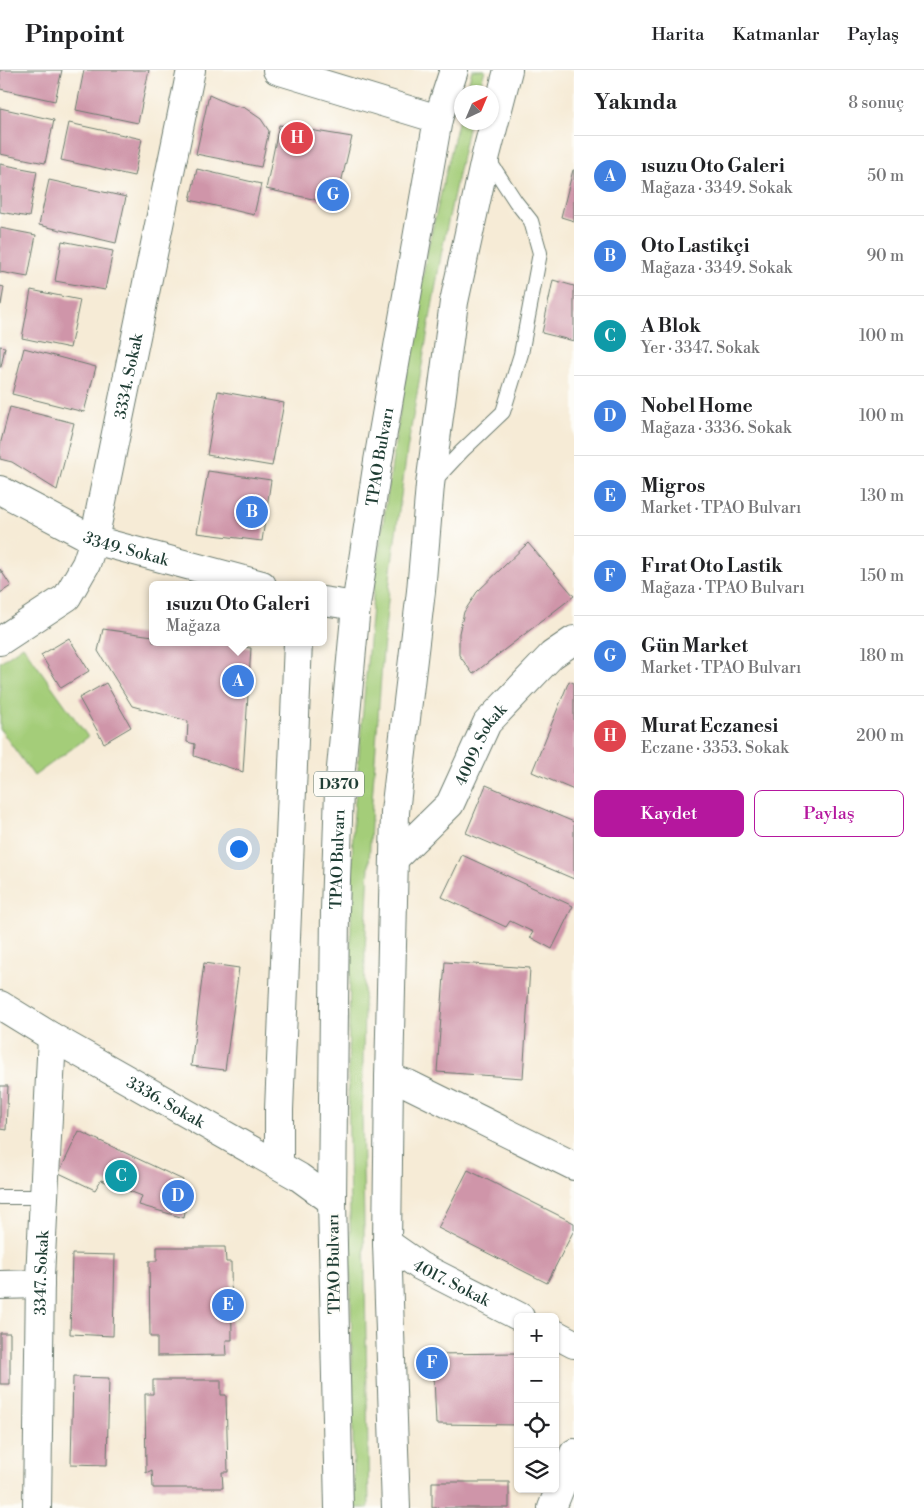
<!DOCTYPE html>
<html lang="tr">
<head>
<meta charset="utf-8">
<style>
	:root { --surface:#fff; --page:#f2f2f2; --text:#202124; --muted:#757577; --line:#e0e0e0; --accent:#b5179e }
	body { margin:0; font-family:"Libre Bodoni",serif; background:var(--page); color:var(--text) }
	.controls { position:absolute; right:15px; bottom:15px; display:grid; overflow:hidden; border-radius:8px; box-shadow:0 1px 4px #0004 }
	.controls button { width:45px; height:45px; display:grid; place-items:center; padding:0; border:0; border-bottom:1px solid var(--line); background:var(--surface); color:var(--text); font:25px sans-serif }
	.compass { position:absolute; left:454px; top:15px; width:45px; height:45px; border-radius:50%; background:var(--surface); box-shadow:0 1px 4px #0004; rotate:44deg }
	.you { position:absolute; left:238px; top:778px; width:18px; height:18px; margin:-12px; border:4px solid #fff; border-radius:50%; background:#1a73e8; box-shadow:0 0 0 8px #1a73e833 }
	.badge { display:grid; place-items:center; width:32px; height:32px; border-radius:50%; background:var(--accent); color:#fff; font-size:16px; font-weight:700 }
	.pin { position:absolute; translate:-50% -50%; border:2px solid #fff; box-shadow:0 1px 5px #0006 }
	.popup { position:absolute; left:149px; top:511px; width:178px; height:65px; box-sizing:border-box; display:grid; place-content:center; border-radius:8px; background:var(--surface); filter:drop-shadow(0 1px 4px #0005); font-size:16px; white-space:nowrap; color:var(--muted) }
	.popup b { font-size:19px; color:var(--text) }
	.popup::after { content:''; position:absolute; left:50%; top:100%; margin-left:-10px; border:10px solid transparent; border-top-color:var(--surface) }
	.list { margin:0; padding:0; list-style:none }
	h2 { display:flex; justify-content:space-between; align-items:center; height:65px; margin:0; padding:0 20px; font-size:21px }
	h2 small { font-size:16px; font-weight:400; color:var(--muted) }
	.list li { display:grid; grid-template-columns:32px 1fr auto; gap:15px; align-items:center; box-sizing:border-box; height:80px; padding:0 20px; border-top:1px solid var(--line) }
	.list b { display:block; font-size:19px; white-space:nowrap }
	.list p { margin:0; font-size:16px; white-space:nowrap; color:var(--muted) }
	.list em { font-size:16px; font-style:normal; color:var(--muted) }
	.actions { display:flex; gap:10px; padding:15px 20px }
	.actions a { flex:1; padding:11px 0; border:1px solid var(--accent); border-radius:8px; text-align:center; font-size:18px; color:var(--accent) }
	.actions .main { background:var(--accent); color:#fff }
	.icon { flex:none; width:28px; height:28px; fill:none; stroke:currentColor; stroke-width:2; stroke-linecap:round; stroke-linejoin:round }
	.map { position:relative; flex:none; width:574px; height:1438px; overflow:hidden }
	header { display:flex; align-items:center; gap:30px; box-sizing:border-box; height:70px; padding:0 25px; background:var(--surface); border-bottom:1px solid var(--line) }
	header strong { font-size:24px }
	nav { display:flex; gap:28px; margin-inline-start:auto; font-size:18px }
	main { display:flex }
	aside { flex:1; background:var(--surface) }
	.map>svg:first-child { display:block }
	.green { fill:#a4cd79; stroke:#628556 }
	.building { fill:#cf95a9 }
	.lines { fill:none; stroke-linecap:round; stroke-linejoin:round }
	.lane-casing { stroke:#6a7a6d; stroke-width:16 }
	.street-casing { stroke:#6a7a6d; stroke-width:30 }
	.highway-casing { stroke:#6a7a6d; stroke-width:30 }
	.lane { stroke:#fff; stroke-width:14 }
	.street { stroke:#fff; stroke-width:28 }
	.highway { stroke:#fff; stroke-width:28 }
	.labels { text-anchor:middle; stroke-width:4; stroke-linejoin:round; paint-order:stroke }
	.shield { fill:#fdfcf7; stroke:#62766e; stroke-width:1 }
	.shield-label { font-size:15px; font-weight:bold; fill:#1f3d34 }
	.street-label { font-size:16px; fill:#1f3d34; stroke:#fdfcf7 }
</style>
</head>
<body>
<header>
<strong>Pinpoint</strong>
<nav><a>Harita</a><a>Katmanlar</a><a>Paylaş</a></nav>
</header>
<main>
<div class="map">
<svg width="574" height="1438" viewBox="0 0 574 1438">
	<rect width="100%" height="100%" fill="#fdfcf7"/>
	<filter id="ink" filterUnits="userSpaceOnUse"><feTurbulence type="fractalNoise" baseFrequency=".02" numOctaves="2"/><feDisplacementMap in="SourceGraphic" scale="10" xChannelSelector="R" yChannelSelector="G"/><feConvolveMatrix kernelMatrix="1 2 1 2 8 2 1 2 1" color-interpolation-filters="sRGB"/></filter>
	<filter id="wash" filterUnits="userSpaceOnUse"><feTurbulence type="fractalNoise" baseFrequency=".0096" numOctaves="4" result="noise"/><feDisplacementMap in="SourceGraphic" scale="20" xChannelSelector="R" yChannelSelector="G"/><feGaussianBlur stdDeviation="1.12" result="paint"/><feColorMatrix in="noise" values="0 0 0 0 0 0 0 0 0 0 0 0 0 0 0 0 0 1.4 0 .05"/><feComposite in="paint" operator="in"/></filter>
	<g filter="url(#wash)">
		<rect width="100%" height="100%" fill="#f6ebd6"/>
		<path class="green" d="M472,0H485L478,22H466Z
			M461,40L462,52L469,53L442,180L407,381L391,500L382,592L372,731L365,883L362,1043L369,1438H354L348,1003L353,754L374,514L402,327L428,177Z
			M23,576L88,667L34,706L0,659V592Z"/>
		<g id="blocks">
			<path class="building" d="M0,0H62L55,31L0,19Z
				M84,0H149L138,53L76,40Z
				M209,25L229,34L245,38L261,49L269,61L261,97L196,84Z
				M0,38L54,50L45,93L0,84Z
				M69,53L142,69L134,106L61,90Z
				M279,55L352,67L336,134L266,119Z
				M0,94L37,101L29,147L0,142Z
				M197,99L261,114L254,145L190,130Z
				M573,100H574V151L561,147Z
				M49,110L126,127L116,173L39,155Z
				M0,158L36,165L28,207L0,202Z
				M62,171L113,181L105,220L55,211Z
				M553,210L574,216V271L542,263Z
				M0,216L4,217L1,235H0Z
				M31,220L80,230L70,278L22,268Z
				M0,276L5,277L1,297H0Z
				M24,278L96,297L84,342L12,324Z
				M218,321L284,333L272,396L207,385Z
				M10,337L74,353L57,420L12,392L0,389V375Z
				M208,401L271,410L262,471L197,463Z
				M528,473L574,526L473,604L459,585V563L464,542L477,522Z
				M0,499L11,516L0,523Z
				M103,559L153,566V572H208L251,578L243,702L194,686L195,674L187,672L188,651L132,636L98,581Z
				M69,568L89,601L61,618L41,585Z
				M569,611L574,613V720L532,702Z
				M106,613L131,657L104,673L79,628Z
				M486,715L574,752V809L466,763Z
				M462,785L573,836L552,879L530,867L533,862L510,851L506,857L442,827Z
				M445,892L530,898L523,1008L437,1002Z
				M204,893L239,898L225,1000L191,996Z
				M0,1016H8L6,1060L0,1059Z
				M79,1061L183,1110L175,1132L186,1135L184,1148L139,1135L142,1126L101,1110L95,1120L59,1103Z
				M468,1100L574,1153V1160L547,1213L438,1158Z
				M157,1177H225L226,1192H231L232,1270H226L227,1285L157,1286V1267H150L149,1191H157Z
				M72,1184L115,1185L113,1266L70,1264Z
				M0,1263H10V1314H0Z
				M518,1283V1355L436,1354L433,1284Z
				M73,1307L109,1308L107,1395L71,1394Z
				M153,1310H221V1325H226L228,1402H222L223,1418H153L152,1400L146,1403L145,1324H153Z
				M432,1412H509V1438H432Z"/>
		</g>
	</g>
	<g filter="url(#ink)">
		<use href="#blocks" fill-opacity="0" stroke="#6a7a6d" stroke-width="1"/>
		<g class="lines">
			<g class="lane-casing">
				<path id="lane" d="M434,411L462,381L503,342L521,284L540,183L531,151L516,132L486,86
					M0,1127H44"/>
			</g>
			<g class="street-casing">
				<g id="street">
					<path d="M277,0L438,49"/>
					<path id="s1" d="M0,420L94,470L262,515"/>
					<path d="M323,531L356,536"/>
					<path id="s2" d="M0,571L67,527L86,494L94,470L191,0"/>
					<path id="s3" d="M395,788L450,734L487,653L552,585L574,570"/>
					<path id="s4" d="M0,935L52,967L299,1107L332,1131"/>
					<path d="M389,1008L408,1014L574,1096"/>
					<path d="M279,1095V1040L298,572"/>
					<path id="s5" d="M387,1173L420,1196L520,1247"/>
					<path d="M0,1215L40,1214"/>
					<path d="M555,1264L574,1274"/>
					<path id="s6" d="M37,1438L40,1207L52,967"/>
					<path d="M552,1438L574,1383"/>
				</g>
			</g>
			<g class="highway-casing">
				<g id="highway">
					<path id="s7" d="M339,1438L332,1131L335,840L339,720L356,536L378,391L438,49L454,0"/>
					<path d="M396,1438L387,1173L389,1008L395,742L421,521L430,415L454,232L486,85L508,0"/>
				</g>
			</g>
			<use href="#lane" class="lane"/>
			<use href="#street" class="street"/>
			<use href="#highway" class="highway"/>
		</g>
	</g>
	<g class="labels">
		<rect class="shield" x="314" y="701.5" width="50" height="25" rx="4"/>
		<g class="shield-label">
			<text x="339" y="719">D370</text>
		</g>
		<g class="street-label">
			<text dy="6" stroke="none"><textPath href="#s2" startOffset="311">3334. Sokak</textPath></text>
			<text dy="6" stroke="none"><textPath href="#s7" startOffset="1054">TPAO Bulvarı</textPath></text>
			<text dy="6" stroke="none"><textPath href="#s1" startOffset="140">3349. Sokak</textPath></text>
			<text dy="6" stroke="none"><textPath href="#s3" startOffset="144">4009. Sokak</textPath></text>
			<text dy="6" stroke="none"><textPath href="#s7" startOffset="649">TPAO Bulvarı</textPath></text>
			<text dy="6" stroke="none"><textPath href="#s4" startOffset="192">3336. Sokak</textPath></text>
			<text transform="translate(333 1194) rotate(-91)" y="6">TPAO Bulvarı</text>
			<text dy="6" stroke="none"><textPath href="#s6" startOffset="235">3347. Sokak</textPath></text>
			<text dy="6" stroke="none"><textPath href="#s5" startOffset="76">4017. Sokak</textPath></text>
		</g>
	</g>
</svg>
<div class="controls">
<button>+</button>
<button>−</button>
<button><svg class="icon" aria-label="locate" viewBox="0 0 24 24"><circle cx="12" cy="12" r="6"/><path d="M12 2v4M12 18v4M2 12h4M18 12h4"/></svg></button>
<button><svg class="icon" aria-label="layers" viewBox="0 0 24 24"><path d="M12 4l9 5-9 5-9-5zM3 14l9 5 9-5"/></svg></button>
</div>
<svg class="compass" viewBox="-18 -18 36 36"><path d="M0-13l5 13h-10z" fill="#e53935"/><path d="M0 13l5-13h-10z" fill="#757577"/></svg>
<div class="you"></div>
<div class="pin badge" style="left:238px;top:611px;background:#3f7fe0">A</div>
<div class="popup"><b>ısuzu Oto Galeri</b>Mağaza</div>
<div class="pin badge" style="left:252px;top:442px;background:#3f7fe0">B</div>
<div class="pin badge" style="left:121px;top:1106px;background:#0f9aa8">C</div>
<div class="pin badge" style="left:178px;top:1126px;background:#3f7fe0">D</div>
<div class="pin badge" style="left:228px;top:1235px;background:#3f7fe0">E</div>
<div class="pin badge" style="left:432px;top:1293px;background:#3f7fe0">F</div>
<div class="pin badge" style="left:333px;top:125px;background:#3f7fe0">G</div>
<div class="pin badge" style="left:297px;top:68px;background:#e0444e">H</div>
</div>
<aside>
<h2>Yakında<small>8 sonuç</small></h2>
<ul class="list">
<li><span class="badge" style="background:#3f7fe0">A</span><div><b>ısuzu Oto Galeri</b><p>Mağaza · 3349. Sokak</p></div><em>50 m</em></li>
<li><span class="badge" style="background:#3f7fe0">B</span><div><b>Oto Lastikçi</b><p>Mağaza · 3349. Sokak</p></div><em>90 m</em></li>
<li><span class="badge" style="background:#0f9aa8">C</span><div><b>A Blok</b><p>Yer · 3347. Sokak</p></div><em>100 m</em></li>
<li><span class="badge" style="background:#3f7fe0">D</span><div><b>Nobel Home</b><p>Mağaza · 3336. Sokak</p></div><em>100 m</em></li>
<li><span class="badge" style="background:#3f7fe0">E</span><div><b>Migros</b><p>Market · TPAO Bulvarı</p></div><em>130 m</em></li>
<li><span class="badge" style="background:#3f7fe0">F</span><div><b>Fırat Oto Lastik</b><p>Mağaza · TPAO Bulvarı</p></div><em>150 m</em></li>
<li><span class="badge" style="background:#3f7fe0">G</span><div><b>Gün Market</b><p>Market · TPAO Bulvarı</p></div><em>180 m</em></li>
<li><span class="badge" style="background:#e0444e">H</span><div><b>Murat Eczanesi</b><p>Eczane · 3353. Sokak</p></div><em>200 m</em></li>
</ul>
<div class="actions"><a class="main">Kaydet</a><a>Paylaş</a></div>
</aside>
</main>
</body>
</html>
